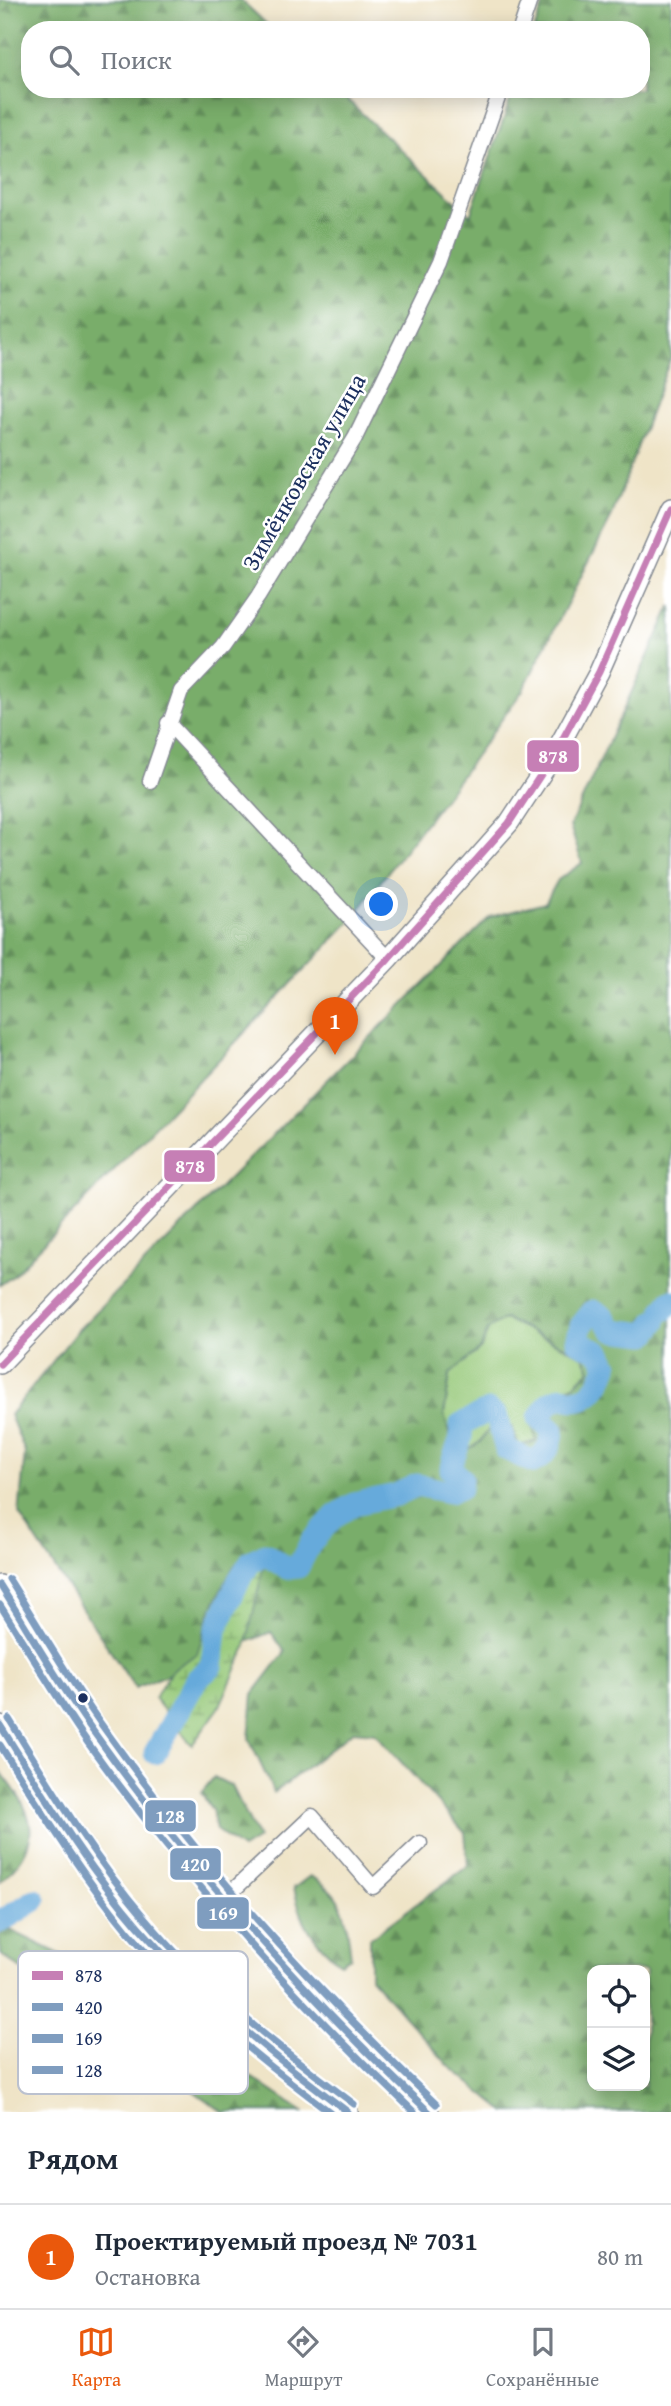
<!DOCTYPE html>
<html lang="ru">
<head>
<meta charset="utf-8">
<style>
	:root { --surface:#fff; --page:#f6f6f7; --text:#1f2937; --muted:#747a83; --line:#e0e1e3; --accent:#ea580c }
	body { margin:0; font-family:"Gentium Book Plus",serif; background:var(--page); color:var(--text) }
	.controls { position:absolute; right:21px; bottom:21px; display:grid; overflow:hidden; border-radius:14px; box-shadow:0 4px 18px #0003 }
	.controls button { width:63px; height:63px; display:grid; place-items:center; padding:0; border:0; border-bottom:2px solid var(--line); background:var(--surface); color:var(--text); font:35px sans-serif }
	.you { position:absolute; left:382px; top:905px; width:24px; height:24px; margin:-18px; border:5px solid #fff; border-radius:50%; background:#1a73e8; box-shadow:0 0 0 10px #1a73e833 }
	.badge { display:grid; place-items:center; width:46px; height:46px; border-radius:50%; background:var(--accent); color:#fff; font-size:23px; font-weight:700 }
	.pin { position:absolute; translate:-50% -58px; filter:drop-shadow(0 2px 4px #0008) }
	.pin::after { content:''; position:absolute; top:37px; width:24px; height:21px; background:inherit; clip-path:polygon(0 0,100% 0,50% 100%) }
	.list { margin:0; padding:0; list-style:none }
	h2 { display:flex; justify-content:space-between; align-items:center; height:91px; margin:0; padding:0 28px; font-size:30px }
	h2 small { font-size:23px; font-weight:400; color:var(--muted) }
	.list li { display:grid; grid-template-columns:46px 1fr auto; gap:21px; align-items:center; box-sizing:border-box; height:105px; padding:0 28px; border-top:2px solid var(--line) }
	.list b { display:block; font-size:26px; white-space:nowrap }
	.list p { margin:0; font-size:23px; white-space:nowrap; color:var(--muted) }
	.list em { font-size:23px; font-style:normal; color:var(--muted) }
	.icon { flex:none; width:38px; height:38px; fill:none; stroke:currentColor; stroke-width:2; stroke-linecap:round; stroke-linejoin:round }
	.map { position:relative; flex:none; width:671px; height:2112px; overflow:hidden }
	.search { position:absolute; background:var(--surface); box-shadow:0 4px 18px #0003; left:21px; right:21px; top:21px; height:77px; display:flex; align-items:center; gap:18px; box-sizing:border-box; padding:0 24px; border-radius:28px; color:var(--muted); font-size:26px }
	.sheet { height:196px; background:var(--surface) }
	nav { display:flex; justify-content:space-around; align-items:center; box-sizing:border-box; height:98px; border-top:2px solid var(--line); background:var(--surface); font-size:19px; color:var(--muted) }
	nav a { display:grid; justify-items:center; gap:4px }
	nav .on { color:var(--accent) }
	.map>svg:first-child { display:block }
	.grass { fill:#97c97a; stroke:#597c6c; stroke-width:2 }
	.forest { fill:url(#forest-firs); stroke:#4a6e64; stroke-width:2; fill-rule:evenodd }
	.wetland { fill:url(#wetland-marsh); stroke:#597c6c; stroke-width:2 }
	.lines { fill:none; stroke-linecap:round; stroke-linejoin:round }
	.river { stroke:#66aadb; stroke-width:23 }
	.street-casing { stroke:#858a92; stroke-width:17 }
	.secondary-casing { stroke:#858a92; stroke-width:22 }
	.street { stroke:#fff; stroke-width:14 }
	.secondary { stroke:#fff; stroke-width:19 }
	.bus-1-casing { stroke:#fff; stroke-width:12 }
	.bus-2-casing { stroke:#fff; stroke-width:12 }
	.bus-3-casing { stroke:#fff; stroke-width:12 }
	.bus-4-casing { stroke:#fff; stroke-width:12 }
	.bus-1 { stroke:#c67fb5; stroke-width:7 }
	.bus-2 { stroke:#7f9dbf; stroke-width:7 }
	.bus-3 { stroke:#7f9dbf; stroke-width:7 }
	.bus-4 { stroke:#7f9dbf; stroke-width:7 }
	.bus-dot { fill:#1b2f5e; stroke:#fff; stroke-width:2.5 }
	.labels { text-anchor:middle; stroke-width:5; stroke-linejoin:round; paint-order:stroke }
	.street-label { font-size:24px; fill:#1b2f5e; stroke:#fff }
	.key { fill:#fff; stroke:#bbc1cf; stroke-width:2 }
	.key-label { font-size:19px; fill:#1b2f5e }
	.line-badge { stroke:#fff; stroke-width:2.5 }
	.badge-label { font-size:19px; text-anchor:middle; font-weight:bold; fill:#fff }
</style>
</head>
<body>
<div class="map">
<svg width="671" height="2112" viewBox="0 0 671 2112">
	<defs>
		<pattern id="forest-firs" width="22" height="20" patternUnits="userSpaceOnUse" patternTransform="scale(1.75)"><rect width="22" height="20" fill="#79ad6a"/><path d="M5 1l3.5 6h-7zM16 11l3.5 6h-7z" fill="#628d5a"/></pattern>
		<pattern id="wetland-marsh" width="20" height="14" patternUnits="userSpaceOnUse" patternTransform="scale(1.75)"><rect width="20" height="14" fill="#97c97a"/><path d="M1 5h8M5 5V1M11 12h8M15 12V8" fill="none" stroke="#7aa467"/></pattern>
	</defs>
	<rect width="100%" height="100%" fill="#fff"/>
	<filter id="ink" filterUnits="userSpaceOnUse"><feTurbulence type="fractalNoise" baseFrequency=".0143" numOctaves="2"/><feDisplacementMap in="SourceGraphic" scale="14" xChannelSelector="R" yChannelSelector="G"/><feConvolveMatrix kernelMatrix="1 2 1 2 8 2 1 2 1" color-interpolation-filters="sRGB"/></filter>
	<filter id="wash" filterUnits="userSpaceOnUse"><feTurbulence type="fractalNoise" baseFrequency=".00686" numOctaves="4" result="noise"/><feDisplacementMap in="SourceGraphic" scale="28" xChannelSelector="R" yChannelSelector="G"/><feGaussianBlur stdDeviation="1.57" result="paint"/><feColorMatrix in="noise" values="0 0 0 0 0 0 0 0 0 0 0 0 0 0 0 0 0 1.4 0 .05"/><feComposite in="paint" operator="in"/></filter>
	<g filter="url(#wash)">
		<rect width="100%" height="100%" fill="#efe4c7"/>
		<path class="grass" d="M505,1319L583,1356L590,1370L573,1386L547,1395L537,1441L519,1446L491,1426L480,1442L462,1453L456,1452L444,1415L450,1374L481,1348L488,1329Z"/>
		<path class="forest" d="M0,0H241L273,30H30V89H336L470,215L514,89H641V30H534L545,0H671V357L611,518L523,690L450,791L348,924L13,1276L0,1285Z
			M671,606V2112H505L449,2066L370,1977V1938L468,1866L465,1833L375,1733L353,1731L274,1793L249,1739L253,1694L285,1652L271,1632L135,1688L19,1514L25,1452L10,1415L78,1330L490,917L545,903L558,880L582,863L570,826ZM505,1319L583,1355L590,1370L573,1386L547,1394L531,1423L537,1441L519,1446L512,1427L491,1426L480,1442L462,1453L456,1452L444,1415L450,1374L481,1348L488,1329ZM592,1970H645V2086H592Z
			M0,1771C34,1813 47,1841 0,1882Z
			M214,1777L232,1786L258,1839L242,1849L216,1830L212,1810L201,1793Z
			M310,1876C347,1895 346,1919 351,1957L340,1963C313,1941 301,1923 294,1888Z
			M8,1929L91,1969L303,2112H223L0,1954V1935Z"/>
		<path class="wetland" d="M250,1550H268L270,1555L265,1558L246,1647L219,1708L192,1745L154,1698L173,1669L197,1654L211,1609L234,1566Z"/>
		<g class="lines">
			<path class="river" d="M664,1310L671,1301
				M155,1753L196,1680L212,1666L216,1630L239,1580L251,1561L265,1554L287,1568L298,1567L311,1542L335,1516L354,1504L396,1495L417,1485L450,1492L460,1488L461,1478L451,1469C453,1452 464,1442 461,1424L489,1411L497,1417L506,1449L533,1462C547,1454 551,1446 553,1431L539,1418L550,1402L563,1397C587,1408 601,1384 607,1366L601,1353L577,1341L581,1326L593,1311L603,1316L613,1330L646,1334L656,1321
				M0,1922L35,1900"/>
		</g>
	</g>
	<g filter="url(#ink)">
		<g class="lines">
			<g class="street-casing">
				<path id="street" d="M520,30L530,0
					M168,723L388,959
					M150,781L181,691L223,647L258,597L355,438L441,261L501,89
					M224,1899L312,1816L373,1887L420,1843"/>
			</g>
			<g class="secondary-casing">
				<path id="secondary" d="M0,1364L388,959L509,823L555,753L599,672L671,509
					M0,1585C36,1642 70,1701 110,1755C204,1884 313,2004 429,2112
					M0,1725C36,1782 71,1839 111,1893C176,1979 262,2049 348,2112"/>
			</g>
			<use href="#street" class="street"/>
			<use href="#secondary" class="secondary"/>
			<g class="bus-1-casing">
				<path id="bus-1" d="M0,1364L388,959L509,823L555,753L599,672L671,509"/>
			</g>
			<g class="bus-2-casing">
				<path id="bus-2" d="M0,1585C32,1636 62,1689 98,1738C195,1874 308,1997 429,2112
					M0,1725C43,1793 85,1865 138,1926C200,1997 273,2056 348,2112"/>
			</g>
			<g class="bus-3-casing">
				<path id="bus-3" d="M0,1605C29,1651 57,1699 88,1743C184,1877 295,1999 414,2112
					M0,1745C40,1808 79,1872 127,1930C186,2000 258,2058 330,2112"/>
			</g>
			<g class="bus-4-casing">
				<path id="bus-4" d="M9,1579C41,1630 71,1683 106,1731C203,1867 316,1990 436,2104
					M9,1719C51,1787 92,1856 144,1917C204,1989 279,2048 354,2104"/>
			</g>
			<use href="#bus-1" class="bus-1"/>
			<use href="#bus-2" class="bus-2"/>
			<use href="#bus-3" class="bus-3"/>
			<use href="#bus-4" class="bus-4"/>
		</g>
	</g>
	<circle class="bus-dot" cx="83" cy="1698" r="6"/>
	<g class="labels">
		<g class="street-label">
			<text transform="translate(304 472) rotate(-60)" y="8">Зимёнковская улица</text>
		</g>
	</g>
	<rect x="18" y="1951" width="230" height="143" rx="10" class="key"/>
	<rect x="32" y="1971" width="31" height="9" fill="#c67fb5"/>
	<rect x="32" y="2003" width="31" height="8" fill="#7f9dbf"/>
	<rect x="32" y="2034" width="31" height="9" fill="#7f9dbf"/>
	<rect x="32" y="2066" width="31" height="8" fill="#7f9dbf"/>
	<g class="key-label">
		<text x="75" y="1982">878</text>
		<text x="75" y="2014">420</text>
		<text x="75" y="2045">169</text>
		<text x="75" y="2077">128</text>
	</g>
	<g class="line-badge">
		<rect x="526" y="739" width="54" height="34" rx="7" fill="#c67fb5"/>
		<rect x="163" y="1149" width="53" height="34" rx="7" fill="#c67fb5"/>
		<rect x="144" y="1799" width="53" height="34" rx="7" fill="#7f9dbf"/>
		<rect x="169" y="1847" width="53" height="34" rx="7" fill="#7f9dbf"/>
		<rect x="196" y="1896" width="54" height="34" rx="7" fill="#7f9dbf"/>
	</g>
	<g class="badge-label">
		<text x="553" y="763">878</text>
		<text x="190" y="1173">878</text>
		<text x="170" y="1823">128</text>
		<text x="195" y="1871">420</text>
		<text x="223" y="1920">169</text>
	</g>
</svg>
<div class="controls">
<button><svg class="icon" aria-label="locate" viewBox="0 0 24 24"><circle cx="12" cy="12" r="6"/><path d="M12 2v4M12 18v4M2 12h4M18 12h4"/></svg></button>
<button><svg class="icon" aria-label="layers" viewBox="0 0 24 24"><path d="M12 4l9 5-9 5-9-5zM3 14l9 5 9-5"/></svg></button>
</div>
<div class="you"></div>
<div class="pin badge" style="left:335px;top:1055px">1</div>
<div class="search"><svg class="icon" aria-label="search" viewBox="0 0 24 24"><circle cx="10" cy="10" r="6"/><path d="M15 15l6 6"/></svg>Поиск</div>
</div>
<section class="sheet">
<h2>Рядом<small></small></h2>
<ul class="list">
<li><span class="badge">1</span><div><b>Проектируемый проезд № 7031</b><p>Остановка</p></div><em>80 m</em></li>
</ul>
</section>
<nav>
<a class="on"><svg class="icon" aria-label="map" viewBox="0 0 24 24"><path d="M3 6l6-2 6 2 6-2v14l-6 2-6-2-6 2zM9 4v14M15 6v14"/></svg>Карта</a>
<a><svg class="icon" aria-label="directions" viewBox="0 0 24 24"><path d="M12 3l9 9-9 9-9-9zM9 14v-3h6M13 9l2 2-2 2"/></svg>Маршрут</a>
<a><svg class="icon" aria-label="saved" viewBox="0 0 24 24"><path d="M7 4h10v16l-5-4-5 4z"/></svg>Сохранённые</a>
</nav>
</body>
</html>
